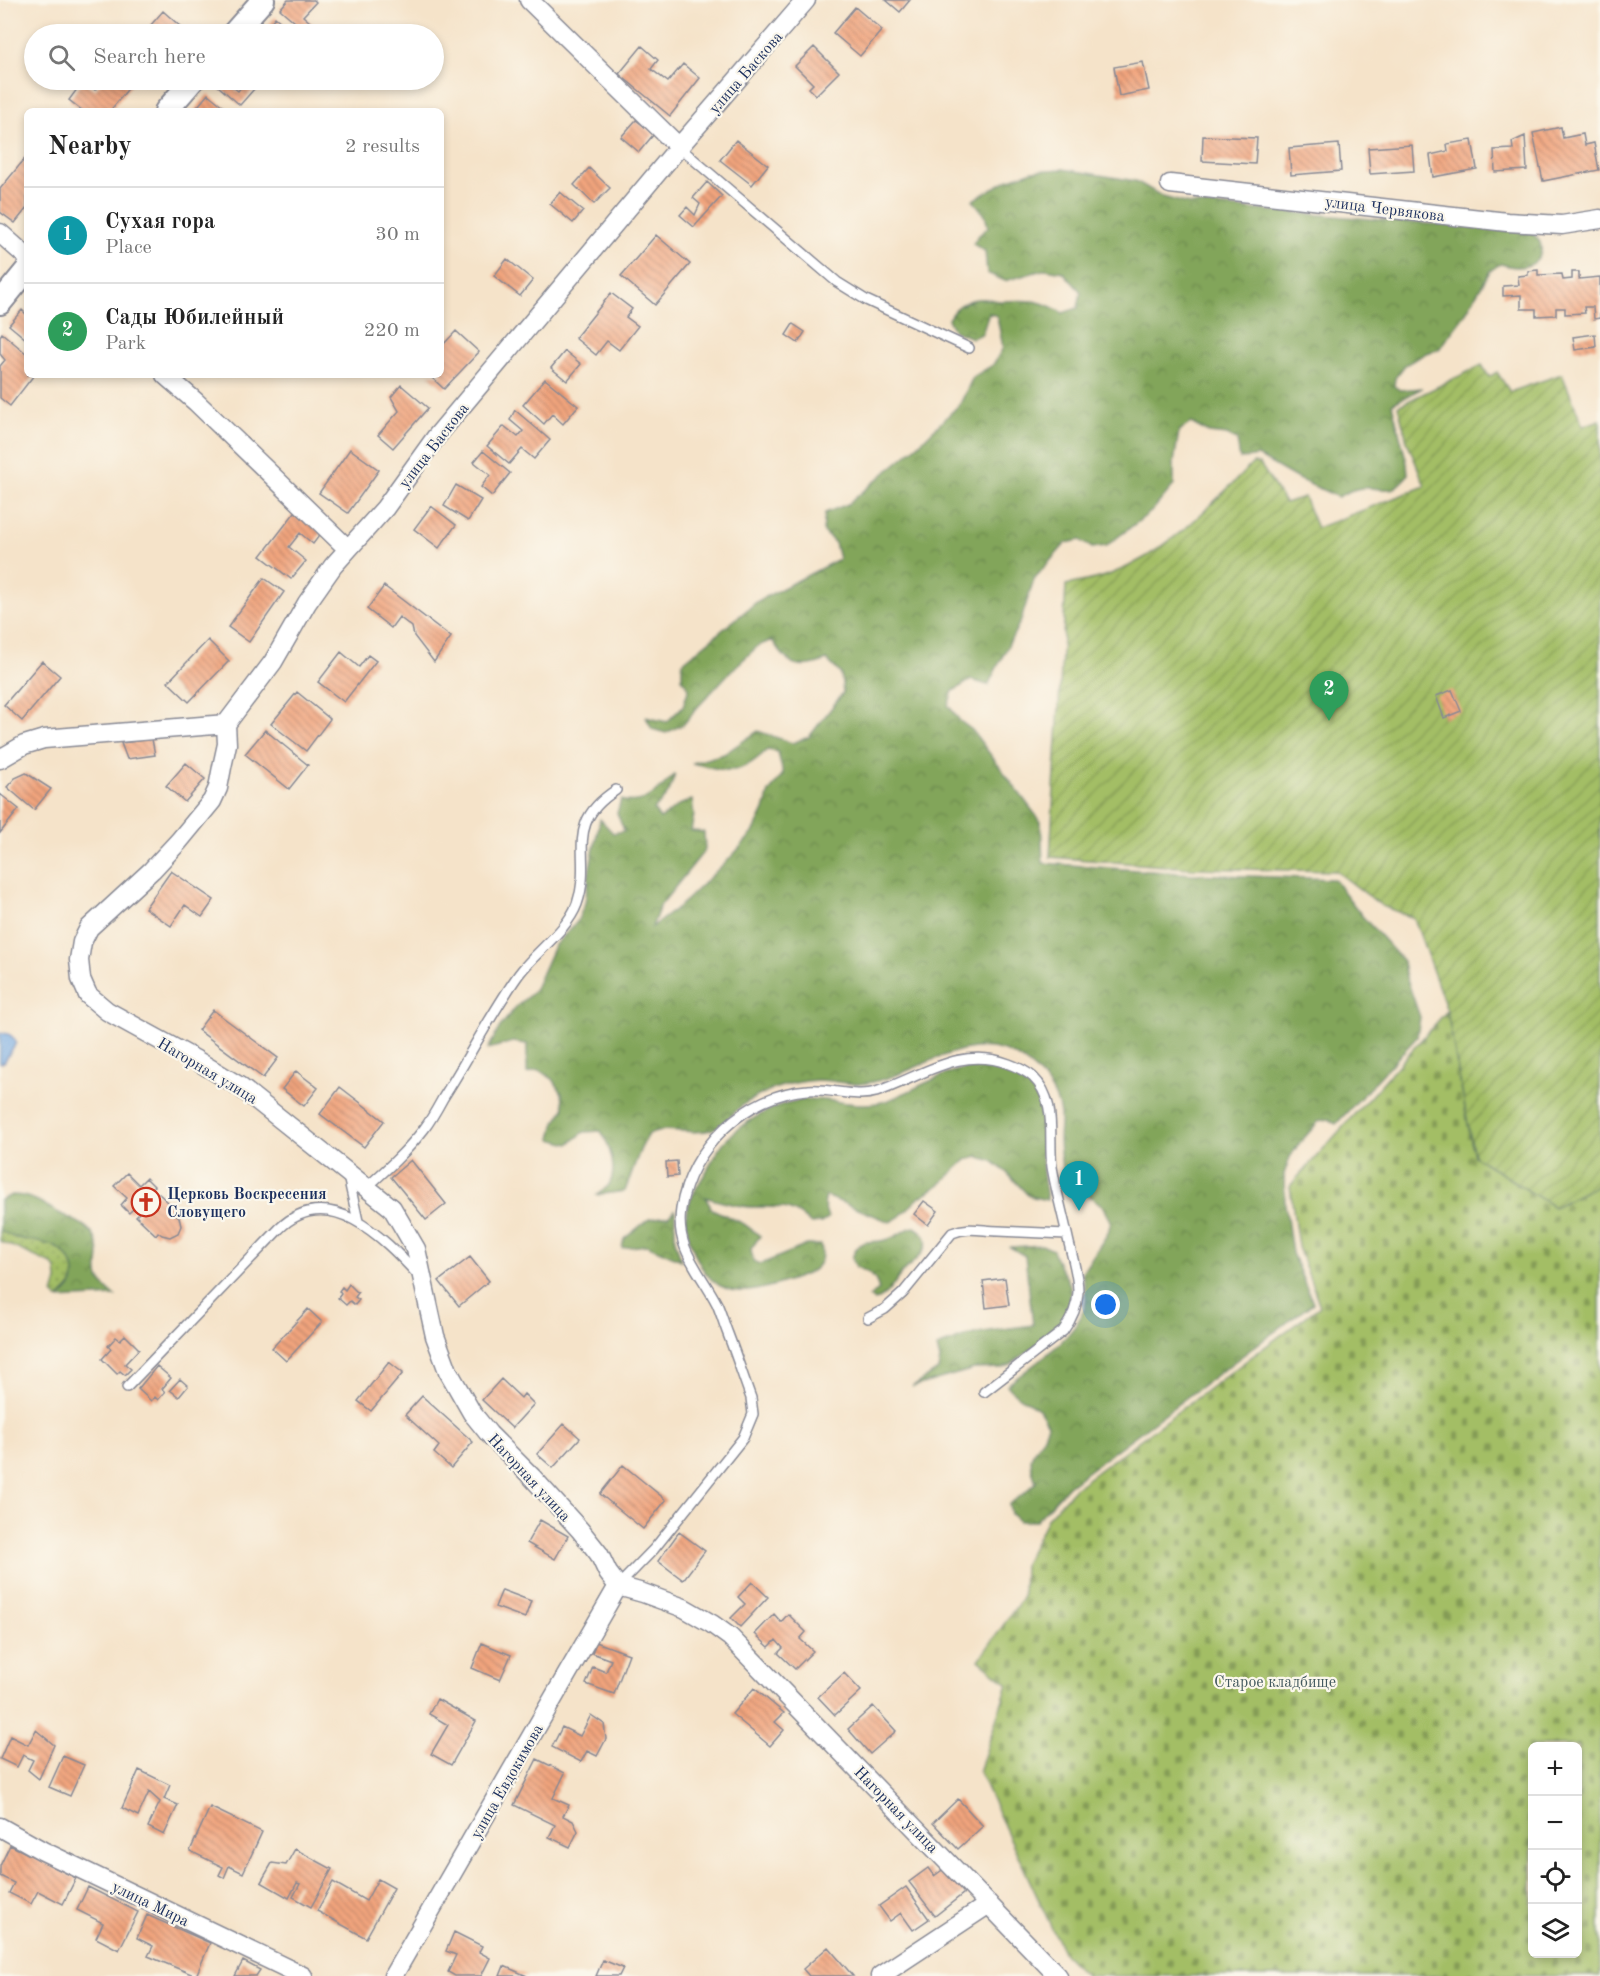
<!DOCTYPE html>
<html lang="en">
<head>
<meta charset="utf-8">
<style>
	:root { --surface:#fff; --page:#f6f6f6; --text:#222; --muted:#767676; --line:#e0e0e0; --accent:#7c3aed }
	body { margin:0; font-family:"Old Standard TT",serif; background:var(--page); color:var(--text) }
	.controls { position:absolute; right:18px; bottom:18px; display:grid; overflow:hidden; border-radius:9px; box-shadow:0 3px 9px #0003 }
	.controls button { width:54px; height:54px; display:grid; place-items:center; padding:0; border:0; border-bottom:2px solid var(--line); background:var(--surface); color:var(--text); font:30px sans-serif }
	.you { position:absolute; left:1106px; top:1305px; width:21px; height:21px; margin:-15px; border:4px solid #fff; border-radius:50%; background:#1a73e8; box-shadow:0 0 0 9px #1a73e833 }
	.badge { display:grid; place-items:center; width:39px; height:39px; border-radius:50%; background:var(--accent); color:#fff; font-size:20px; font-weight:700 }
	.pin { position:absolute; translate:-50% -50px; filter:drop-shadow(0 2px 3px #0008) }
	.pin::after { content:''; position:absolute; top:32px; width:21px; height:18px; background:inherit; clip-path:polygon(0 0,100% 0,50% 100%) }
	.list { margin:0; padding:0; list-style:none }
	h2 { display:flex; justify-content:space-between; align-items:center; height:78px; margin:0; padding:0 24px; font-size:26px }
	h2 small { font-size:20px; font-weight:400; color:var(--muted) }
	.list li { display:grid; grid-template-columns:39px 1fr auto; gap:18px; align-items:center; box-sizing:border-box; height:96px; padding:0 24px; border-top:2px solid var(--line) }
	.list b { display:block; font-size:22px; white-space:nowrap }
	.list p { margin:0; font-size:20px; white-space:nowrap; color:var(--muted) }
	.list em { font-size:20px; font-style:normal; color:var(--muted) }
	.icon { flex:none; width:33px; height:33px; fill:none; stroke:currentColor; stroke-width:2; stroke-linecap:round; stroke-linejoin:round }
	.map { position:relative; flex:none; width:1600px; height:1976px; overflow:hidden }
	.search { position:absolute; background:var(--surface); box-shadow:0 3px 9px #0003; left:24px; top:24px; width:420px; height:66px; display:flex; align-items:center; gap:15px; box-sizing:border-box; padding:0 21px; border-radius:33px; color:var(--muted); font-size:22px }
	.panel { position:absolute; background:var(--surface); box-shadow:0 3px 9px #0003; left:24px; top:108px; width:420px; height:270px; border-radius:9px }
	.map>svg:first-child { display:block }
	.grass { fill:url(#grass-dots); stroke:#5f7662; stroke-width:1.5 }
	.forest { fill:url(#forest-crowns); stroke:#4e6a5c; stroke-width:1.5 }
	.cemetery { fill:url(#cemetery-stones); stroke:#5f7662; stroke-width:1.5; fill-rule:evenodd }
	.garden { fill:url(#garden-furrows); stroke:#5f7662; stroke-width:1.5 }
	.water { fill:#74a9e1; stroke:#486ca0; stroke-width:1.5 }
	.building { fill:url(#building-back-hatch) }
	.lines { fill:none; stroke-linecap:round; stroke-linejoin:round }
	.service-casing { stroke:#888994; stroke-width:12 }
	.minor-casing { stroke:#888994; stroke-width:21 }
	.tertiary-casing { stroke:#888994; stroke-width:26 }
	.service { stroke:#fff; stroke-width:9 }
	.minor { stroke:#fff; stroke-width:18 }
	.tertiary { stroke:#fff; stroke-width:22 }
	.labels { text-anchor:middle; stroke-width:4.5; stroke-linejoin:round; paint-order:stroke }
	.street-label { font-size:16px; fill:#1b2f5e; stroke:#fbf7ec }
	.poi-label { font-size:16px; font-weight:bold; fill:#1b2f5e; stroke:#fbf7ec; text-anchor:start }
	.park-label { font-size:16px; fill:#445a60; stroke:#fbf7ec }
</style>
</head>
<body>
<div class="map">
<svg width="1600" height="1976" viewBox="0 0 1600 1976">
	<defs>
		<pattern id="grass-dots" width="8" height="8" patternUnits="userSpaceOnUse" patternTransform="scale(1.5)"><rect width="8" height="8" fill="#a3be65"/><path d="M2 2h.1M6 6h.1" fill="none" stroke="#849b56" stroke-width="1.8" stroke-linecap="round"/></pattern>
		<pattern id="forest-crowns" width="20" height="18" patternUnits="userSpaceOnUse" patternTransform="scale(1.5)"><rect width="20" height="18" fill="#82a55a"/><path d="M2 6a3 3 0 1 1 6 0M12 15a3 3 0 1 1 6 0" fill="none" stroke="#6a874e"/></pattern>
		<pattern id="cemetery-stones" width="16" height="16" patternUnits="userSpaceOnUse" patternTransform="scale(1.5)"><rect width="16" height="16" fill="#a3be65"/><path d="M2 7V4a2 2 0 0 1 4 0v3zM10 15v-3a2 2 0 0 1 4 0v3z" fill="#849b56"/></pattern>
		<pattern id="garden-furrows" width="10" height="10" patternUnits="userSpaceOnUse" patternTransform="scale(1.5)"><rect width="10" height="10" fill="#a3be65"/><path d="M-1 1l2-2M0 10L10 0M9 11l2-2" fill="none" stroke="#849b56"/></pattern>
		<pattern id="building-back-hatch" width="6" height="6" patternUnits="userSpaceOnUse" patternTransform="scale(1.5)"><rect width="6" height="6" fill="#f1a47d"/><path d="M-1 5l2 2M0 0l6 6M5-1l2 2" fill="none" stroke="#c2866a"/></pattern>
	</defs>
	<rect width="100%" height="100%" fill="#fbf7ec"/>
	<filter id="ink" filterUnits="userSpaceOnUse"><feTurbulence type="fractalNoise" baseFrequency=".0167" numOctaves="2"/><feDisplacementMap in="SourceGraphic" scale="12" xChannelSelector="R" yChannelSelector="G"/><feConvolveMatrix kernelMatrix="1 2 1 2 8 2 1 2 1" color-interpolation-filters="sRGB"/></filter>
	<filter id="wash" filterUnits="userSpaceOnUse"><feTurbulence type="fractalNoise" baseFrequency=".008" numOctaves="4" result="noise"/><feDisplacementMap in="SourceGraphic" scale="24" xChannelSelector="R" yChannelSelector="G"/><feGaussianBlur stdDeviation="1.35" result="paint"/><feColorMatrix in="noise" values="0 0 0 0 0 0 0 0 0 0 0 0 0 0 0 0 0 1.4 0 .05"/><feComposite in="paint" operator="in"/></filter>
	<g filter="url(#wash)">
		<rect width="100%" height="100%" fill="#f5e3c9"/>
		<path class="grass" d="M0,1230C6,1233 11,1237 17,1238C39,1243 65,1242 73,1267C77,1283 70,1289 58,1299L53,1294L57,1280L56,1269L52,1264L0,1241Z"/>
		<path class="forest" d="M1063,169L1136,181L1163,197L1189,204L1516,231C1520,232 1526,232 1530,233C1546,239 1544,261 1529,265C1519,269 1510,266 1500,264L1490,271L1464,316L1439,349L1426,353L1405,365L1395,378L1394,386L1400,390L1422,388L1392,404L1407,463L1408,475C1392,493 1392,490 1370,488C1359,487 1348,491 1338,497L1298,479L1258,456L1240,459L1237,440L1227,435L1209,433L1191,423L1179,431L1174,463V485L1152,511L1106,546L1092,548L1080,540L1066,543L1034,579L1021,620L988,685L971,680L953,691L948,705L960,721L972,730L1041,822L1043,863L1191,874L1334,879L1363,917L1403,961L1405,974L1420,1017L1417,1037L1336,1124L1329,1119L1319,1121L1298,1145L1290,1157L1284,1174L1285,1204L1292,1253L1313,1303L1068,1486L1036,1521H1019L1011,1514L1009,1504L1025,1493L1036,1482C1022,1445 1042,1454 1048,1424L1039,1409L1015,1394L1007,1385C1033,1365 1081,1335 1086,1301C1087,1293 1083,1282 1082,1273L1108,1233L1111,1221L1103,1206L1088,1195L1065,1190C1063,1174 1060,1158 1059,1141C1059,1132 1061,1122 1060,1114C1057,1094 1044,1077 1029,1065C974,1020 922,1075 867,1083C850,1086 834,1080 817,1080C802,1081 787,1084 773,1089C764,1093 753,1098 744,1104C734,1111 724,1124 713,1129C694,1137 658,1123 647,1136C642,1142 629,1181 625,1191L597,1195C600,1192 605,1189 608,1186C619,1171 609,1145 601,1131L584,1132L569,1144L551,1139L554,1125L564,1109L562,1093L553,1079L539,1070L527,1073V1044L513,1042L488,1049L500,1027L515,1008L534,991L554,946L577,922L585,903L590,867L600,819L613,833L624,831L617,813L621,800C646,807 658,790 675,774L669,792L654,810L660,819L679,805L692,800L694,815L691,831L704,832L705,850L660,906L652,927L681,905L733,855L753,833L764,810L769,792L783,774L778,752L767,750C737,778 729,771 692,763L724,754L758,731L792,743L809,737L843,693L841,674L827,660C797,672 788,665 772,640L758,646L730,672L695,710L684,724L666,733L652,729L646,717L667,722L683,706L689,688L682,679V663L758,601L839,559L835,543L823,531L825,513L848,504L918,445L960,404L973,377L993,365L1003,348L997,316L989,313L982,334L972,338L954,331L948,319C956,305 970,297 987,299C991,299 996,301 1001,301C1029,300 1038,298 1063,313L1078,308L1081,292L1063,272L1046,269L1005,281L987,273L985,251L973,244L977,237L988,227L985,215L973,200L1007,180L1033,171Z
			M980,1066C1005,1068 1036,1082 1040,1110C1043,1131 1041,1152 1043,1172C1044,1181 1046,1191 1047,1200L1029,1196L1006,1172L992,1161L977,1156L966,1160L939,1185L920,1197L899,1217L890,1222L826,1196L824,1205L828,1218L821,1223L811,1224C792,1205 780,1207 755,1207C738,1207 721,1202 705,1197L712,1209L744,1224L760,1236L751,1249L753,1261L761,1264L807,1245H821C827,1271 804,1275 785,1282C761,1290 733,1299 712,1280C697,1266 682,1228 687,1209C691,1195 699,1184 706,1172C712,1162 717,1150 725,1141C744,1121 773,1105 800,1100C827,1096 855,1109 882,1102C891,1100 899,1095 907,1092C930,1081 954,1068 980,1066Z
			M12,1195C18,1195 25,1196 30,1198C41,1201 49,1208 59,1213C72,1220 89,1224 96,1240C106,1265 84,1272 115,1296L58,1299C70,1289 77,1283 73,1267C65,1242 39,1243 17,1238C11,1237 5,1233 0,1230V1200Z
			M675,1210V1240L681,1260L647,1245L622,1248L624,1239L649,1219L668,1216Z
			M915,1227C945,1245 908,1263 898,1278C890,1289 888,1295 875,1301L869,1297L879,1290C876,1276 869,1272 856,1267L852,1258C861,1235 867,1245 885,1240C897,1238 904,1228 915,1227Z
			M1042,1245L1053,1250C1056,1256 1058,1266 1062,1271C1066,1277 1069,1279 1070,1287C1076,1324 1034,1346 1010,1365L1002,1368L974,1369L912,1387L938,1370L940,1360L937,1348C943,1343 948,1344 954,1341C979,1330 1007,1329 1033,1325L1025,1256L1010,1247Z"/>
		<path class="cemetery" d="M1447,1011L1474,1156L1554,1207L1600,1184V1976H1086L1064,1954L979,1772L1008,1684L979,1660L1023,1597L1024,1564L1048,1517L1075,1488L1320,1306L1298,1247L1290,1186ZM1532,1746H1578V1954H1532Z"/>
		<path class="garden" d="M1482,365L1489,377L1497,372L1510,392L1562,374L1583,426L1600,420V1184L1554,1207L1474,1156L1447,1011L1414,918L1382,906L1336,871L1190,868L1050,857L1066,585C1080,582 1097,580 1111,574C1169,552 1210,506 1253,463L1260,464L1285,503L1304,497L1317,528L1425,486L1407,441L1398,406Z"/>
		<path class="water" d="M0,1033C8,1033 13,1035 16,1043L4,1062L0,1063Z"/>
		<g id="blocks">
			<path class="building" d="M288,0H314L316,2L303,16L323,33L321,34H261L275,17L289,29L295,22L280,9Z
				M886,0H910L900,12Z
				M855,7L882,30L860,56L833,33Z
				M163,11L181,27L175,34H143Z
				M642,46L658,60L651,69L668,82L683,64L700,78L670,116L619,74Z
				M814,47L839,72L816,95L809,88L813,84L795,66Z
				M1143,62L1149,90L1119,96L1114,67Z
				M103,80H135L110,111H83L69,100L83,81L95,90Z
				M224,80L238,91L247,80H262L240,105L218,86Z
				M208,94L229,111H194Z
				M636,120L654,134L639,152L621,137Z
				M1561,127L1563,138L1583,134L1585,145L1594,143L1599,170L1543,181L1533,133Z
				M1203,136L1257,138L1255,164L1202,161Z
				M1525,136L1527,170L1495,172L1494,150L1513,149L1512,142Z
				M736,140L768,165L752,185L720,160Z
				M1472,140L1477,169L1433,177L1430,155L1448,151L1447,144Z
				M1339,144L1341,171L1291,175L1289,148Z
				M1412,145L1414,171L1370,174L1368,148Z
				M27,156V208L15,223L0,212V189Z
				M589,168L610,188L594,204L574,185Z
				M707,182L722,196L694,227L680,215L687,207L695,215L700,204L693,198Z
				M560,192L583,211L573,223L550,204Z
				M656,235L690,264L655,305L621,276Z
				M507,259L533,280L520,296L494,276Z
				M1538,270V275L1562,274L1563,280L1572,279V272H1579V279L1600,277V318L1594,319L1593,307H1584L1585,313L1565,314V308H1556V315L1536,316V309H1521V295L1503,296V286L1519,285L1518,276L1528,275V271Z
				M611,293L632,309L626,317L638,326L619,350L607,341L596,355L575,338Z
				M22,310L27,315V340L9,325Z
				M793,324L805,332L798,343L786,335Z
				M456,331L479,352L444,389L429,375H441V347Z
				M2,333L27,354V375H34L10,406L0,398V366L5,360L0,354V336Z
				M1595,334L1596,347L1575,350L1573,337Z
				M565,351L581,364L567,381L551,368Z
				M545,379L578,406L563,424L552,414L544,424L523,405Z
				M401,385L428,408L393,448L378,435L399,411L391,397Z
				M515,410L550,440L534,459L522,449L509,464L487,446L504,426L518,437L523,431L510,420Z
				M350,449L379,470L348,513L319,493Z
				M483,451L510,473L492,496L481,487L490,475L474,462Z
				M456,485L481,500L468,521L444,506Z
				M431,506L456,525L439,548L414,529Z
				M295,512L322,532L313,544L300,533L289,547L306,561L291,579L261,556Z
				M264,578L284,592L249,642L228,627Z
				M384,586L451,637L434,662L414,636L412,627L399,617L391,628L367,609Z
				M208,640L229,661L189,702L168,682Z
				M341,652L359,667L368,655L376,661L344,702L318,682Z
				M42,661L60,676L22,721L4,705Z
				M1452,690L1461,711L1444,718L1436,696Z
				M297,692L330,719L306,751L271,724Z
				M265,730L308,765L289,789L245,754Z
				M152,739L155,755L127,759L121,743Z
				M186,763L205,779L185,802L166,786Z
				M26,773L51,789L34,810L7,787L15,778Z
				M0,794L19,809L0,833Z
				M171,871L214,900L202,917L185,905L171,926L145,908Z
				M213,1010L278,1058L263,1078L198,1030Z
				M296,1071L318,1088L304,1106L282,1089Z
				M340,1087L384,1121L364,1147L320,1114Z
				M411,1160L446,1204L426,1220L391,1177Z
				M677,1161L678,1176L667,1177L666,1162Z
				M127,1173L139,1185L146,1178L154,1186L150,1191L155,1196L158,1193L178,1211L175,1214L179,1217L181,1226L178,1233L170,1237L162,1235L158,1232L156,1235L136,1216L139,1213L134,1208L129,1213L121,1205L127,1198L114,1186Z
				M924,1201L938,1211L928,1225L914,1214Z
				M470,1257L489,1281L459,1306L439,1281Z
				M1005,1278L1009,1305L986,1308L983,1281Z
				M349,1284L358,1293L355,1297L359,1300L355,1305L350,1301L346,1305L338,1298L341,1294L339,1291L342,1287L345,1290Z
				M308,1309L322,1322L286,1361L272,1348Z
				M125,1335L139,1349L125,1364L131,1369L125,1375L120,1371L117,1374L102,1359L111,1349L108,1346L116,1337L120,1340Z
				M389,1362L403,1373L371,1411L358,1401Z
				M157,1366L171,1378L162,1389L165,1392L158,1400L155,1397L151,1401L138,1389Z
				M180,1379L188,1386L179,1397L170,1390Z
				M501,1379L521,1398L524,1394L534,1404L512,1428L482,1400Z
				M422,1396L473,1442L451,1468L434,1453L439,1446L405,1415Z
				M564,1424L580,1438L553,1468L537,1454Z
				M623,1465L666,1500L643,1529L600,1494Z
				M540,1520L568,1536L555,1559L527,1543Z
				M679,1532L705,1551L683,1580L658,1561Z
				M752,1582L768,1597L740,1627L731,1618L745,1604L738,1597Z
				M502,1590L531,1601L525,1618L495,1607Z
				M774,1614L781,1622L788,1614L806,1632L800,1639L813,1651L795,1669L778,1653L783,1648L776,1640L769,1647L755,1634Z
				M596,1642L629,1654L614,1694L586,1684L593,1667L606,1672L611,1660L592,1653Z
				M482,1643L511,1655L500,1680L472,1668Z
				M844,1673L861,1691L835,1715L818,1697Z
				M754,1688L784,1713L775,1722L784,1730L770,1746L732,1714Z
				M437,1699L476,1721L451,1765L431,1754L448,1725L429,1714Z
				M873,1706L896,1731L870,1754L848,1729Z
				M591,1715L604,1724L606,1739L597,1756L587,1751L581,1762L552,1747L562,1727L580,1736Z
				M36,1730L54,1745L39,1779L28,1770L33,1760L23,1755L17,1767L0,1759L10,1736L28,1745Z
				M63,1756L84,1765L70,1796L49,1787Z
				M537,1759L565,1773L553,1798L569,1805L563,1816L573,1821L578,1831L570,1847L549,1837L555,1825L514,1805Z
				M139,1770L170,1785L164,1799L178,1805L164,1835L148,1827L160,1802L149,1792L138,1816L122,1808Z
				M958,1799L983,1826L958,1849L933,1823Z
				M210,1807L262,1832L243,1873L229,1866L224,1878L219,1875L223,1867L190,1851Z
				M10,1845L76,1878L63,1904L38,1891L31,1904L9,1893L14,1883L0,1876V1866Z
				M295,1849L332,1869L311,1907L293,1897L300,1884L297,1883L289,1898L261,1882L272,1863L286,1865Z
				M928,1868L934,1876L945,1868L964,1893L935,1916L909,1882Z
				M378,1879L394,1888L366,1938L317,1911L333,1882L366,1901Z
				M88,1887L138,1912L119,1950L96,1938L103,1923L77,1910Z
				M906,1887L929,1919L913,1930L901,1913L890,1921L879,1906Z
				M147,1915L210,1943L196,1976L148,1956L153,1946L137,1938Z
				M454,1932L482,1946L479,1952L490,1958L481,1976H455L448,1972L456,1955L446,1951Z
				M828,1947L853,1976H809L803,1969Z
				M603,1960L623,1968L619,1976H596Z
				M243,1961L260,1970L256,1976H235Z
				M504,1966L527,1976H500Z"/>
		</g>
	</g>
	<g filter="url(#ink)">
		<use href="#blocks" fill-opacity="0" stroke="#888994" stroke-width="1.5"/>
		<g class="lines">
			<g class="service-casing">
				<path id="service" d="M679,147L837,282L866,300L969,348
					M348,1176L358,1221
					M366,1188C386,1170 407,1151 424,1129C431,1120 437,1109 443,1098C469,1058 491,1013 519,974C536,951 567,931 577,904C594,856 561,826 616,790
					M127,1387L279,1229C328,1181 383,1237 418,1275
					M984,1392L1063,1331C1089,1296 1075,1273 1067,1234
					M618,1586L654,1549L743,1438L753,1414L751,1398C743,1376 736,1355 728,1334C724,1324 721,1313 717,1304C700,1271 675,1249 681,1209C690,1148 746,1094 808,1090C830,1088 855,1098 876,1092C921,1077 960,1045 1009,1064C1017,1067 1026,1071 1033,1077C1058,1101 1048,1137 1052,1167C1056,1190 1062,1212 1067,1234C1045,1233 1022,1232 999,1231C982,1231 969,1226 952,1233L903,1293L885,1309L868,1318"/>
			</g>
			<g class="minor-casing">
				<path id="minor" d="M529,0L679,147
					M1170,184L1507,222L1562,225L1600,219
					M0,233L27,257
					M165,375L196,402L348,549
					M226,724L227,744L222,767L218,788L212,801L179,841L152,870L89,928L82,942L79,960L81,979L88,995L107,1011L196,1060L239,1086L392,1208L416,1249L435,1336L448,1371L472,1413L489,1434L532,1477L580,1530L599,1554L608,1573L618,1586L643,1593L684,1608L712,1624L730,1637L1058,1976
					M0,759L24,745L44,739L226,724L273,662L307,603L333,566L385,508L436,437L679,147L806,0
					M0,1827L43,1851L303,1976
					M393,1976L618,1586
					M880,1976L989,1904"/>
			</g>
			<g class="tertiary-casing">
				<path id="tertiary" d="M233,34L263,0
					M166,111L193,80
					M0,303L27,270"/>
			</g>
			<use href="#service" class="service"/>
			<use href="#minor" class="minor"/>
			<use href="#tertiary" class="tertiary"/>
		</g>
	</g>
	<defs>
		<g id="church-ring" transform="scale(1.5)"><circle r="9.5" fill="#fbf7ec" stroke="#c8321e" stroke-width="1.5"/><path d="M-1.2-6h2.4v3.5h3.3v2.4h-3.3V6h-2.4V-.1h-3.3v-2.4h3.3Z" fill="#c8321e"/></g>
	</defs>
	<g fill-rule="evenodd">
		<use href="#church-ring" x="146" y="1202"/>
	</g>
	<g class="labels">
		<g class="street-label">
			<text transform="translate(745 72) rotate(-49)" y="6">улица Баскова</text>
			<text transform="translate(1385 208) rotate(7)" y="6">улица Червякова</text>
			<text transform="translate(433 445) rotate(-52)" y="6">улица Баскова</text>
			<text transform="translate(208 1070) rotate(31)" y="6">Нагорная улица</text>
			<text transform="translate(530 1477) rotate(47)" y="6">Нагорная улица</text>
			<text transform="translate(506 1781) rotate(-60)" y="6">улица Евдокимова</text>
			<text transform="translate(897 1809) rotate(46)" y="6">Нагорная улица</text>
			<text transform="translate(151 1903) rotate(26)" y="6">улица Мира</text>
		</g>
		<g class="poi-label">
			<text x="167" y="1199">Церковь Воскресения<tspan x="167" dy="18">Словущего</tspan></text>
		</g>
		<g class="park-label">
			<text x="1275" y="1687">Старое кладбище</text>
		</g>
	</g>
</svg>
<div class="controls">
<button>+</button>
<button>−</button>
<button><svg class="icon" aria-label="locate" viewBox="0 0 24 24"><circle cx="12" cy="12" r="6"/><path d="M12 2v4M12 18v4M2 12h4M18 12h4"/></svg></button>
<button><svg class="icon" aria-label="layers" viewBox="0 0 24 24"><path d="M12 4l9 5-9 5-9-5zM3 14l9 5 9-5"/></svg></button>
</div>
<div class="you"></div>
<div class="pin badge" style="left:1079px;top:1211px;background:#0f9aa8">1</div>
<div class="pin badge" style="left:1329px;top:721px;background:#2e9e5b">2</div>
<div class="search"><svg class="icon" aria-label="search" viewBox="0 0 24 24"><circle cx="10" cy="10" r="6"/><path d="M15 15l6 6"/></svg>Search here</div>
<section class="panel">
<h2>Nearby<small>2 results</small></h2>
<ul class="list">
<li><span class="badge" style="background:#0f9aa8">1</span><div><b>Сухая гора</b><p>Place</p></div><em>30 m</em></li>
<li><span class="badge" style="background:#2e9e5b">2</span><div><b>Сады Юбилейный</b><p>Park</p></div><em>220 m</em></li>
</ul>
</section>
</div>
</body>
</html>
